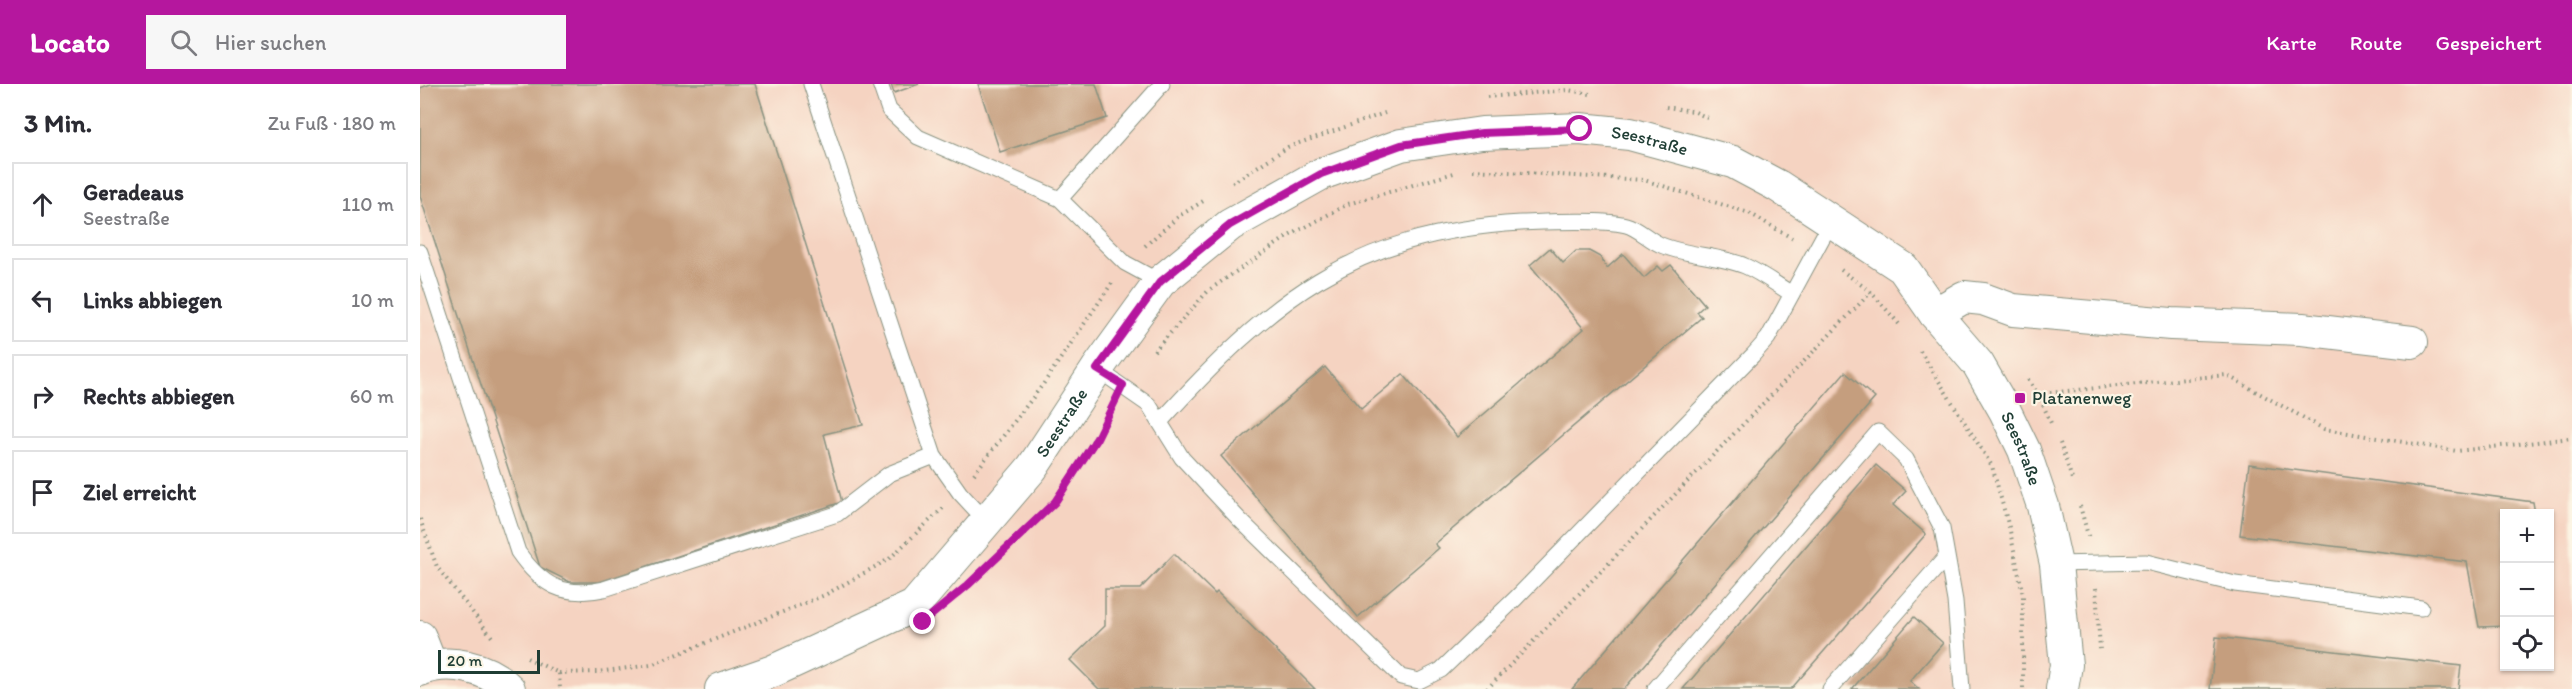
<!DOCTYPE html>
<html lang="de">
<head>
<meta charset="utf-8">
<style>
	:root { --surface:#fff; --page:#f7f7f7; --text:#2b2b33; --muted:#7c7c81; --line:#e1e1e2; --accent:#b5179e }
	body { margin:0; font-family:Itim,sans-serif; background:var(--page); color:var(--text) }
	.controls { position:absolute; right:18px; bottom:18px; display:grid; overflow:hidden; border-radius:0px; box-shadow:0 2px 4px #0004 }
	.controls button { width:54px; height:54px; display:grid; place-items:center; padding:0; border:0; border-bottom:2px solid var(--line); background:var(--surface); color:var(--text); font:30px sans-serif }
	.scale { position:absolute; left:18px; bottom:15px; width:102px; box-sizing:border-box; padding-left:6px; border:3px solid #1f3d34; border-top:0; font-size:16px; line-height:21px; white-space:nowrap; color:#1f3d34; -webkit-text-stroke:4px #fcf5e5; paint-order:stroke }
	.stop { position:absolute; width:18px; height:18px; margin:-14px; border:4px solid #b5179e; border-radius:50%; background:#fff }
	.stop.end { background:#b5179e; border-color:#fff; box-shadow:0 2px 6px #0008 }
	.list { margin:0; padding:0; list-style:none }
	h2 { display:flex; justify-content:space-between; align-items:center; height:78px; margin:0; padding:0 24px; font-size:26px }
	h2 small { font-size:20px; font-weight:400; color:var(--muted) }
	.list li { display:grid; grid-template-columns:39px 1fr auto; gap:18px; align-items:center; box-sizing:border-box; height:84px; margin:0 12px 12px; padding:0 12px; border:2px solid var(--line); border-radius:0px }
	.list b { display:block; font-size:22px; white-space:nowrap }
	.list p { margin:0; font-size:20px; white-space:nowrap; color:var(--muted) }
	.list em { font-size:20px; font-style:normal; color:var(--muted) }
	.icon { flex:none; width:33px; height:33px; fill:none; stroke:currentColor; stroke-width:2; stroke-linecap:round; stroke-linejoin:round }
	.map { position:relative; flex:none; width:2152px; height:605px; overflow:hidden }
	header { display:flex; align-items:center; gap:36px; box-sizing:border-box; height:84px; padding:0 30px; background:var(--accent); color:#fff }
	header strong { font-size:28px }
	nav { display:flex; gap:33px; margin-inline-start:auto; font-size:21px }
	.search { width:420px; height:54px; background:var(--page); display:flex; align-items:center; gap:15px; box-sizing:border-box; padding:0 21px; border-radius:0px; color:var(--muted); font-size:22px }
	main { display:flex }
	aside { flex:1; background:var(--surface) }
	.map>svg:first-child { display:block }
	.built { fill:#f5d3c1; fill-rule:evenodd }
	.building { fill:#c59e7e }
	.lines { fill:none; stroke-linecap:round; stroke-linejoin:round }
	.service-casing { stroke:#889280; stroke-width:17 }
	.minor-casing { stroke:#889280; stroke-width:34 }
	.path { stroke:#889280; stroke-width:4; stroke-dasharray:1.5 4.5; stroke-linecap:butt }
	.service { stroke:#fff; stroke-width:15 }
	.minor { stroke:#fff; stroke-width:32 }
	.route { stroke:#b5179e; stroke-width:8 }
	.poi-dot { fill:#b5179e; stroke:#fcf5e5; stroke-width:2 }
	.labels { text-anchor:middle; stroke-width:4.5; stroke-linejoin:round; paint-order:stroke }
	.street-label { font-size:18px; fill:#1f3d34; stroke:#fcf5e5 }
	.poi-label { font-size:18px; fill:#1f3d34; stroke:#fcf5e5; text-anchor:start }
</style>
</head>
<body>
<header>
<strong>Locato</strong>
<div class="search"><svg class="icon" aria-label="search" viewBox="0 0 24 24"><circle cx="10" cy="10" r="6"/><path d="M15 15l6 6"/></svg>Hier suchen</div>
<nav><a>Karte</a><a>Route</a><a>Gespeichert</a></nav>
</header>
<main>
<aside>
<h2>3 Min.<small>Zu Fuß · 180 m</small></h2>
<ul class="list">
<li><svg class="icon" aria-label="ahead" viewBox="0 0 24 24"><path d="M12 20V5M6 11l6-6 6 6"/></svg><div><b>Geradeaus</b><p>Seestraße</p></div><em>110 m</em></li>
<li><svg class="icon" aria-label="left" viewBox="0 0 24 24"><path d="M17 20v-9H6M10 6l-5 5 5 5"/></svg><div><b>Links abbiegen</b></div><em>10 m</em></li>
<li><svg class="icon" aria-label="right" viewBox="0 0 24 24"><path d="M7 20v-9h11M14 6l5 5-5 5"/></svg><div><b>Rechts abbiegen</b></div><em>60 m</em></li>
<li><svg class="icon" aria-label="arrive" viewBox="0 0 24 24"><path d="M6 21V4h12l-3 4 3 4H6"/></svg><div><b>Ziel erreicht</b></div></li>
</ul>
</aside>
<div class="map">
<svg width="2152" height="605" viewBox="0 0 2152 605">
	<rect width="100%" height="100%" fill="#fcf5e5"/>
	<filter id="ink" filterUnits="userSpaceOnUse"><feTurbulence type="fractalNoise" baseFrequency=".0167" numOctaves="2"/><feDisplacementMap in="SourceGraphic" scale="12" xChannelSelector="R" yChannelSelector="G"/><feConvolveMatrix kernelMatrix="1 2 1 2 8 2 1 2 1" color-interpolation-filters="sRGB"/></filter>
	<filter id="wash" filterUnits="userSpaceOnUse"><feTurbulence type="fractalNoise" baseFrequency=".008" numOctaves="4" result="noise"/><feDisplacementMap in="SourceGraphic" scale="24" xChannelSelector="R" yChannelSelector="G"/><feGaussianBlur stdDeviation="1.35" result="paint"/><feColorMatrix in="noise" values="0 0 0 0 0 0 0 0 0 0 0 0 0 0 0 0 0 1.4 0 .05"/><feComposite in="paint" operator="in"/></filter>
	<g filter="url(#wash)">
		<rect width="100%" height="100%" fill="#f1e8cc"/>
		<path class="built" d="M0,0H2152V605H0ZM2084,430H2130V582H2084Z"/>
		<g id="blocks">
			<path class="building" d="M11,0H335L443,341L404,350L422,418L179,498H150L120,483L0,112V4Z
				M471,0H499L474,9Z
				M558,0H676L687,34L580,68Z
				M1130,164L1143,179L1156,167H1169L1180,173L1187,184L1203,170L1224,194L1238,182L1243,187L1251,181L1285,221L1277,228L1282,233L1015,460L1019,464L938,533L801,372L905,283L941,325L983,290L1037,353L1164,245L1110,181Z
				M1425,288L1455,314L1204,605H1152Z
				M1829,380L2113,418L2115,430H2084V542L2059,543L2047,478L1820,451Z
				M1456,381L1486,407L1473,421L1506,450L1371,605H1263Z
				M754,470L795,510L797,508L895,605H679L650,576L685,542V505H720Z
				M1494,533L1523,559L1490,597L1499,605H1432Z
				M1796,553L2041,582L2038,605H1790Z"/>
		</g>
	</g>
	<g filter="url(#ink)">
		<use href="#blocks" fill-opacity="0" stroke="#889280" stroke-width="1.5"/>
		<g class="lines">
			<g class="service-casing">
				<path id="service" d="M391,0L514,372L540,409L567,438
					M460,0L469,26L498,53L640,115L705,179L740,198
					M640,115L742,0
					M0,168L98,468C121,501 143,514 184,505L417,430L469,390L514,372
					M677,285L729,321L762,374L819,435L981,593L999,597L1021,586L1096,514L1333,271L1348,254L1412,136
					M740,338C851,217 930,149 1101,139C1128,138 1181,135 1206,141C1218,144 1229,156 1241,161C1267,172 1299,171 1325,182C1341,189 1357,201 1372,210
					M1636,480L1726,478L1815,500L2001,524
					M1235,605L1458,348L1486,375L1522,444L1535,517L1542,605
					M1410,605L1527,472"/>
			</g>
			<g class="minor-casing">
				<g id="minor">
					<path d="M1515,230L1544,213L1563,215L1593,226L1751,240L1882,245L1992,258"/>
					<path d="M0,553L11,581"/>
					<path d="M0,586C29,574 67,583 89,605"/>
					<path id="s1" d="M301,605L353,587L494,522L612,384L677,285L740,198L810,141L901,90L981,61L1062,49L1160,45L1210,50L1313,78L1358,102L1483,184L1515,230L1558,280L1585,327L1604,366L1623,422L1636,480L1646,581L1642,605"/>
				</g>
			</g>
			<path class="path" d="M1067,13L1148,6L1170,10
				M1246,23L1273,27L1290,35
				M1053,86L1224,96L1329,129L1372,154
				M812,99L868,63L965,29
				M725,162L759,132L785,116
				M1421,186L1451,208L1479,240
				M734,267L789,206L867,153L928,120L1034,89
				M1500,267L1572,382L1590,447L1603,511V605
				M1608,295L1618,310L1631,339
				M1618,310L1806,291L1904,345L2037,367L2152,354
				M1640,359L1652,395
				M554,390L624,299L692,199
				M1660,422L1669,455
				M0,435L17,483L72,553
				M604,448L635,418L684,339
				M1676,504L1680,565
				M107,574L139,589L140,605
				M139,589L177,588L231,581L405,511L469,475L523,424
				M1067,605L1451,208"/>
			<use href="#service" class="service"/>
			<use href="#minor" class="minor"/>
		</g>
	</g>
	<g class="lines" filter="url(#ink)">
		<path class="route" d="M503,538L548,501L635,418L677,354L703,301L677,285L740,198L810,141L901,90L981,61L1062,49L1160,45"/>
	</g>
	<rect class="poi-dot" x="1594" y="308" width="12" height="12" rx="3"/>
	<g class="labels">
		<g class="street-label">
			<text dy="6" stroke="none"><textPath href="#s1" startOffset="1148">Seestraße</textPath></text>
			<text dy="6" stroke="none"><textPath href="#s1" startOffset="446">Seestraße</textPath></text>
			<text dy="6" stroke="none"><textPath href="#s1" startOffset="1652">Seestraße</textPath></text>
		</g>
		<g class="poi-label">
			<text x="1612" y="320">Platanenweg</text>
		</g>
	</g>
</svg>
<div class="controls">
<button>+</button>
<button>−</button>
<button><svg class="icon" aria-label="locate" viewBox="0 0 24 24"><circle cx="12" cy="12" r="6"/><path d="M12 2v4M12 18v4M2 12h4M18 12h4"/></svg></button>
</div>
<div class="scale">20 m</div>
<div class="stop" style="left:1160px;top:45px"></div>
<div class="stop end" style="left:503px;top:538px"></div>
</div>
</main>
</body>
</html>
